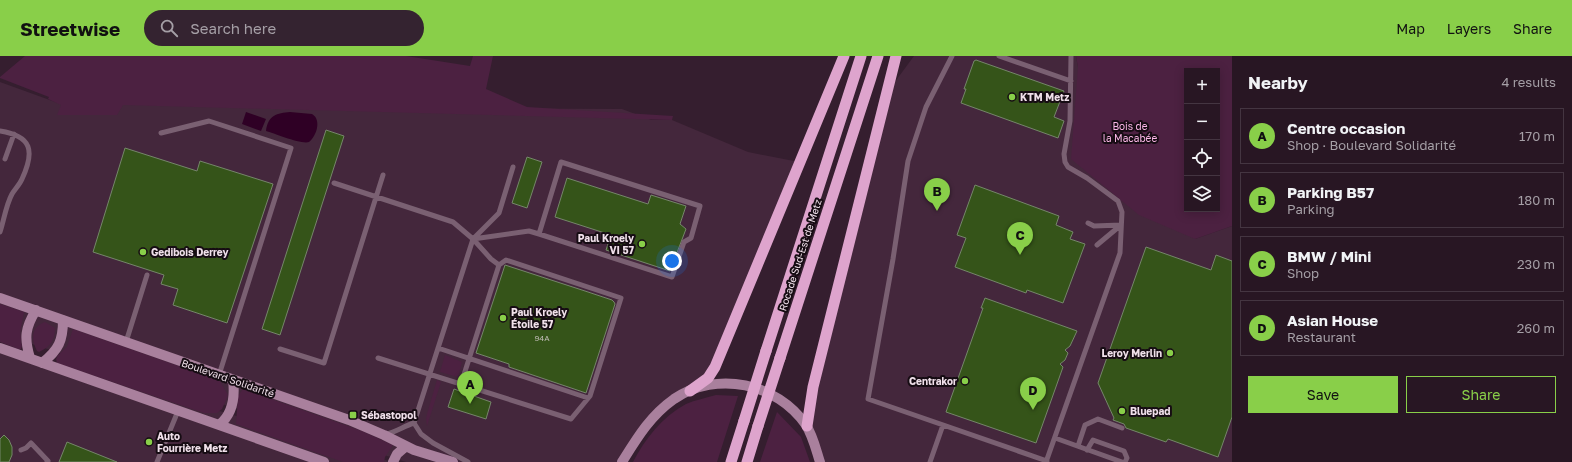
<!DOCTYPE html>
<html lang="en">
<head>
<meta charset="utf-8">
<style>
	:root { --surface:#281623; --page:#342330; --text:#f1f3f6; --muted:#a59fa6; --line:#443541; --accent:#89cf49 }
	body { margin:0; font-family:"Golos Text",sans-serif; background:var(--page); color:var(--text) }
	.controls { position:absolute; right:12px; top:12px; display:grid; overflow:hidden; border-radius:0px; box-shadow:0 2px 10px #0003 }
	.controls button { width:36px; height:36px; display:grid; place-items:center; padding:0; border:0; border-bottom:1px solid var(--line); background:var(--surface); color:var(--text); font:20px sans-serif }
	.you { position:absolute; left:672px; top:205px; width:14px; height:14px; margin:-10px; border:3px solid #fff; border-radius:50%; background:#1a73e8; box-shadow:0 0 0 6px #1a73e833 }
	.badge { display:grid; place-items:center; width:26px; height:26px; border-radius:50%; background:var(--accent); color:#111; font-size:13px; font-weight:700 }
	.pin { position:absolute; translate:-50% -33px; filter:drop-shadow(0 1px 2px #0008) }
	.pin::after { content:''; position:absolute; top:21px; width:14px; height:12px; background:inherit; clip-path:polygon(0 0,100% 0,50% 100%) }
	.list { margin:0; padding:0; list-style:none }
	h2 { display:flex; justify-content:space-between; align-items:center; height:52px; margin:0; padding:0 16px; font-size:17px }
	h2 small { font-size:13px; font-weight:400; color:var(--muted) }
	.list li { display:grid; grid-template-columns:26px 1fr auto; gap:12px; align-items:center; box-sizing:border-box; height:56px; margin:0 8px 8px; padding:0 8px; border:1px solid var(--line); border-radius:0px }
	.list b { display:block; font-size:15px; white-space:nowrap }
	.list p { margin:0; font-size:13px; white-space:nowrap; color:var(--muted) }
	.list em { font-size:13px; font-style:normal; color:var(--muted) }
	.actions { display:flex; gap:8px; padding:12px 16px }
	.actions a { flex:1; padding:9px 0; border:1px solid var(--accent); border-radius:0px; text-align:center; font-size:14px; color:var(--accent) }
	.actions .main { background:var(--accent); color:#111 }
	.icon { flex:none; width:22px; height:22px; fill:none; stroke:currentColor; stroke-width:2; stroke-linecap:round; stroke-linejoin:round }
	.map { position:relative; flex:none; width:1232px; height:406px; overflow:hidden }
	header { display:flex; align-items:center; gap:24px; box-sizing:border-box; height:56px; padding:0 20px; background:var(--accent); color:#111 }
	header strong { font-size:19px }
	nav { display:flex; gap:22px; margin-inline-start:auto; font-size:14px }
	.search { width:280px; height:36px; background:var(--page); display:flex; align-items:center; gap:10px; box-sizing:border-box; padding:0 14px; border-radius:22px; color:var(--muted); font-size:15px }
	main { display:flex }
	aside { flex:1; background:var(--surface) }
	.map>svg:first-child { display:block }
	.built { fill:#44273c }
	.green { fill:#4c2141; fill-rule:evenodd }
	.water { fill:#2f0025 }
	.building { fill:#355419; stroke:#75866a }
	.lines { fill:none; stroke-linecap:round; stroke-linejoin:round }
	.service { stroke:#7a6072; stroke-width:5 }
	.secondary { stroke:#a9809d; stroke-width:10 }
	.trunk { stroke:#dea4cd; stroke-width:11 }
	.trunk-bridge { stroke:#dea4cd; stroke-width:11 }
	.poi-dot { fill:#89cf49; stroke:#160c13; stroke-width:1.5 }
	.labels { text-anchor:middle; stroke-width:4; stroke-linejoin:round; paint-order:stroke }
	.number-label { font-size:8px; fill:#c1bdb6 }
	.poi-label { font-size:10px; font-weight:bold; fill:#f0e0ea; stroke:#160c13; text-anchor:start }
	.park-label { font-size:10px; fill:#fab6e6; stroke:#160c13 }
	.street-label { font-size:10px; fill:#f0e0ea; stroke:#160c13 }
</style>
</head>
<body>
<header>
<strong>Streetwise</strong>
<div class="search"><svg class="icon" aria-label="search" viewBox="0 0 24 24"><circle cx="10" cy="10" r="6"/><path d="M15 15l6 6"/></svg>Search here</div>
<nav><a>Map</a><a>Layers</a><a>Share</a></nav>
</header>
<main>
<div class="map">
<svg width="1232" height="406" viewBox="0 0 1232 406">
	<rect width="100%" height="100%" fill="#351e2f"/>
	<path class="built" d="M914,0H1076L1078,11L1195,183L1232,170V406H820L807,370L886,38Z
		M0,26L58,47L369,52L622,53L651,64H672L748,96L799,106L715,311L675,343L622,406H406L0,278Z
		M0,290L392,406H0Z"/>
	<path class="green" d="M25,0H406L470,10L473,0H493L486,33L527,51L673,60L672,64L123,49L117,59H57L61,49L48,43L49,41L0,22V21Z
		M1076,0H1232V170L1195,183L1139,159L1071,103L1078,11ZM1187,15H1217V153H1187Z
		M0,248L24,256L20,276L22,290L21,293H18L0,286Z
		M45,266L55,272C55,284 50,291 39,296L37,295C31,283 31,271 45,266Z
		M73,273L219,324L228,339L222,353L217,357H204L57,307L56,303L58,299L67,291Z
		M445,299L462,306L458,321L440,316Z
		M437,324L441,326L427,370L426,363L427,358Z
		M243,333L362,375L393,389L385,401L384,406H343L236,368L238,340Z
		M716,339L738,340L717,406H633C645,383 662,361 686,348C695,344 706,342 716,339Z
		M777,356L801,381L810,406H760Z"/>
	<path class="water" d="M246,56L266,63L261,75L242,68Z
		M290,56L312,58C317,61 318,66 317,72C316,77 313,83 309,86C302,89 274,77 266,75C268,59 277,57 290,56Z"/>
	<path class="building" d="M976,4L1064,35L1054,61L1064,65L1058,82L961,47L966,33H964L974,5Z
		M326,74L344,80L280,279L262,273Z
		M125,92L197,115L200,105L273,128L227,267L173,249L178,233L161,228L164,219L93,196Z
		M527,101L542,106L527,152L512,147Z
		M567,122L648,148L651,139L686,150L680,168L686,173L670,215L606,194L611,179L555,161Z
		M975,129L1059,160L1056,169L1073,176L1070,183L1085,188L1063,247L1027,234L1026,237L955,211L966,182L957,179Z
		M1146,191L1211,214L1216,199L1232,205V361L1218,401L1168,383L1166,386L1126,372L1124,368L1113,364L1114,362L1098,327Z
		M505,209L585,235L612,244L614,246L615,248L586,337L509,311V308L476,297Z
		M985,242L1077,275L1070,290L1065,294L1068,297L1065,304L1060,308L1063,311L1036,387L946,356L983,252H981Z
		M454,333L491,346L486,363L448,351Z
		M4,379L9,384L12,391V399L9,406H0V383Z
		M67,386L117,406H59Z"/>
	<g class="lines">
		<path class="service" d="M952,0L926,51L908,105L893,203L868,343L1047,405
			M999,0L1071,25
			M0,75C32,80 35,95 22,123C20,128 15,133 12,138C6,149 4,164 0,176
			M161,77L209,65L291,92L219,319
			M5,103L14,78
			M334,127L453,166L473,183L491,203L499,209
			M1088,167L1094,170L1121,169
			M473,183L529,175L539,178L672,221L684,186L691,182L700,150L561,106L539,178
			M1097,189L1121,169
			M126,286L147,219
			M438,292L588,342
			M280,293L324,307L383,119
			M378,302L571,363L590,340L621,242L506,204L499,209L461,328
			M386,378C396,376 404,370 414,367
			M1055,382L1122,406
			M1078,390L1085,369L1098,363L1122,372
			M21,394L26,392L31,387L48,405L47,406
			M1087,394L1093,384L1124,395L1127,402L1125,406
			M157,406L178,355
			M468,406L433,387L421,378L414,367L473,183L499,157L513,111
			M930,406L943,369
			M1046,406L1120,197L1122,156L1118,145L1087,122L1068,111L1065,106L1064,98L1070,65L1071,0"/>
		<path class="secondary" d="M0,242L349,364L384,379L414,394L453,406
			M0,292L324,406
			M30,302C24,282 25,272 36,254
			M42,307C59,294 63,284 63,264
			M219,369C233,358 235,340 233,324
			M393,406L397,398L405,391
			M622,406C637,382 650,360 674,343C717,314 777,327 806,369C813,380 816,394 820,406"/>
		<path class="trunk" d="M766,295L861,0
			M780,302L878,0
			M690,335L708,322L715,311L844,0
			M807,370L813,331L896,0
			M731,406L744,365
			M747,406L758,370"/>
		<path class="trunk-bridge" d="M744,365L766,295
			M758,370L780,302"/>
	</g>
	<g class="poi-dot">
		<circle cx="1012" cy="41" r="4"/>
		<circle cx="642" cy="188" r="4"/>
		<circle cx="143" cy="196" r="4"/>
		<circle cx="503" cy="262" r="4"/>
		<circle cx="1170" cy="297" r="4"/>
		<circle cx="965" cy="325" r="4"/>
		<circle cx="1122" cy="355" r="4"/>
		<rect x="349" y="355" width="8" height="8" rx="2"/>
		<circle cx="149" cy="386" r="4"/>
	</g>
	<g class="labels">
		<g class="number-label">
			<text x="542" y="285">94A</text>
		</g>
		<g class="poi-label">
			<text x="1020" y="45">KTM Metz</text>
			<text x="634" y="186" text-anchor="end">Paul Kroely<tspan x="634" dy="12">VI 57</tspan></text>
			<text x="151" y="200">Gedibois Derrey</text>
			<text x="511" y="260">Paul Kroely<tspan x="511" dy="12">Étoile 57</tspan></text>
			<text x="1162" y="301" text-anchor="end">Leroy Merlin</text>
			<text x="957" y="329" text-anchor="end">Centrakor</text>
			<text x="1130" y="359">Bluepad</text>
			<text x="361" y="363">Sébastopol</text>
			<text x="157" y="384">Auto<tspan x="157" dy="12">Fourrière Metz</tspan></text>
		</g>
		<g class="park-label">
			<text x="1130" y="74">Bois de<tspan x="1130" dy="12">la Macabée</tspan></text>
		</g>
		<g class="street-label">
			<text transform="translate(800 199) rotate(-72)" y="4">Rocade Sud-Est de Metz</text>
			<text transform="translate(228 322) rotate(19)" y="4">Boulevard Solidarité</text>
		</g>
	</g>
</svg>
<div class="controls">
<button>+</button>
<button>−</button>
<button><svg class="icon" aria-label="locate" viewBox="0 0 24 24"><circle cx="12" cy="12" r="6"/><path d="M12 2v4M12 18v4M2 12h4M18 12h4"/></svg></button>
<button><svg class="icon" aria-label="layers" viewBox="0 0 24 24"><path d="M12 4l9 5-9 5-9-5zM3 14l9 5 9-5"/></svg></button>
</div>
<div class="you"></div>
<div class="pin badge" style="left:470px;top:348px">A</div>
<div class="pin badge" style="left:937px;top:155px">B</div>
<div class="pin badge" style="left:1020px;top:199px">C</div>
<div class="pin badge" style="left:1033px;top:354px">D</div>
</div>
<aside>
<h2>Nearby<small>4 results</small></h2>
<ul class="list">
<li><span class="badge">A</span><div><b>Centre occasion</b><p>Shop · Boulevard Solidarité</p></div><em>170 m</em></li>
<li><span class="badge">B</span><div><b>Parking B57</b><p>Parking</p></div><em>180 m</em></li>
<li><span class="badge">C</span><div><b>BMW / Mini</b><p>Shop</p></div><em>230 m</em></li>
<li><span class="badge">D</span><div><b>Asian House</b><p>Restaurant</p></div><em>260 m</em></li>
</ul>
<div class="actions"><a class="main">Save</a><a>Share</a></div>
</aside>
</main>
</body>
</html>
